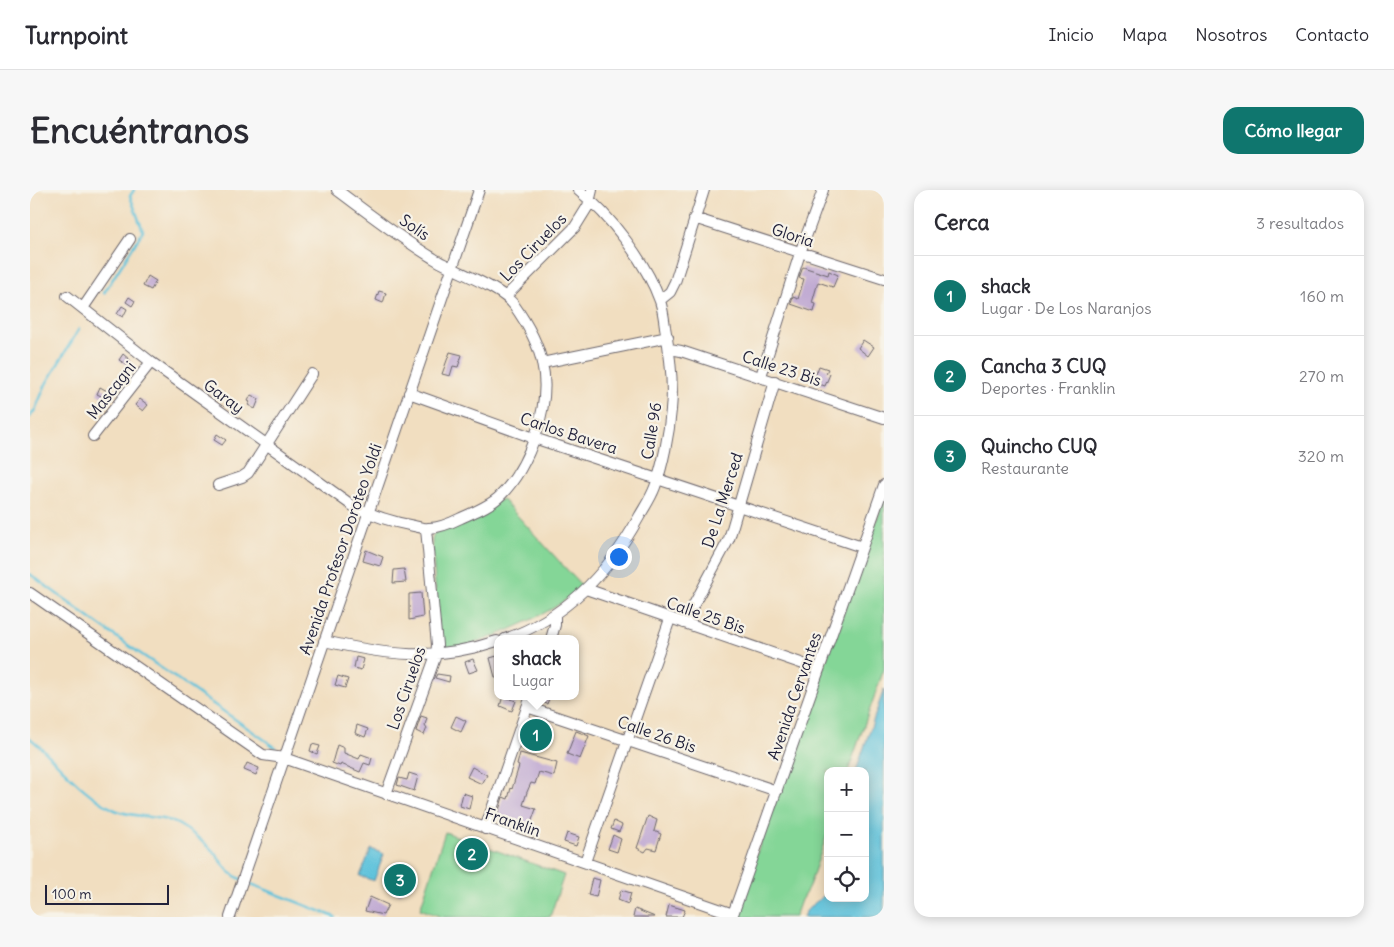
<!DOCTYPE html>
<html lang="es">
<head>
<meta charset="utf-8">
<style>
	:root { --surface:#fff; --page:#f7f7f7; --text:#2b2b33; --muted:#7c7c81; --line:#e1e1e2; --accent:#0f766e }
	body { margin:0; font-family:Delius,sans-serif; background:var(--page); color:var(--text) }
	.controls { position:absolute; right:15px; bottom:15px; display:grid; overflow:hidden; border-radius:10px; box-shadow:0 2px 12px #0003 }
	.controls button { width:45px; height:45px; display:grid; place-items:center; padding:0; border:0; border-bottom:1px solid var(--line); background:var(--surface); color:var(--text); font:25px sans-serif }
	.scale { position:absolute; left:15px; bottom:12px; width:124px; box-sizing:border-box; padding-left:5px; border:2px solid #22223b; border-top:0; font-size:14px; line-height:18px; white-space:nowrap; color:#22223b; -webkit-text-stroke:4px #f7f3e8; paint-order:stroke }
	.you { position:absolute; left:588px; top:366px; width:18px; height:18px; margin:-12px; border:4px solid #fff; border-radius:50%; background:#1a73e8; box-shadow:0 0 0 8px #1a73e833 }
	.badge { display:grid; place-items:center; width:32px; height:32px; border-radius:50%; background:var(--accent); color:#fff; font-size:16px; font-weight:700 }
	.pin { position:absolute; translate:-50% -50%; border:2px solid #fff; box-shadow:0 1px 5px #0006 }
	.popup { position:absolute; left:464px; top:445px; width:85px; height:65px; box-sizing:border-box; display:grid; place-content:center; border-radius:10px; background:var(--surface); filter:drop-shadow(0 1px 4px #0005); font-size:16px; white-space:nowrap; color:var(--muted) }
	.popup b { font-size:19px; color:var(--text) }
	.popup::after { content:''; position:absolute; left:50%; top:100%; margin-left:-10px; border:10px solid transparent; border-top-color:var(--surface) }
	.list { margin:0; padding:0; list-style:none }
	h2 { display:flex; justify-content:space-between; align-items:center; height:65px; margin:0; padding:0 20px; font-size:21px }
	h2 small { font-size:16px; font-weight:400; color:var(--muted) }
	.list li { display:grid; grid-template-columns:32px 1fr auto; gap:15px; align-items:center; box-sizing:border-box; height:80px; padding:0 20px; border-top:1px solid var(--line) }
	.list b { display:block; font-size:19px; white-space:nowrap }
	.list p { margin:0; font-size:16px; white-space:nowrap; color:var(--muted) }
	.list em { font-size:16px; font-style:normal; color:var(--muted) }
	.icon { flex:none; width:28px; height:28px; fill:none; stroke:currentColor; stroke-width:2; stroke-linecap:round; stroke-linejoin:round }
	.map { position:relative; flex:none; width:854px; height:727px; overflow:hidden; border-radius:15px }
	header { display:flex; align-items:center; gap:30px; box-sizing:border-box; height:70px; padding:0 25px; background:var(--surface); border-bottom:1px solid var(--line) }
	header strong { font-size:24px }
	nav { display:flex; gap:28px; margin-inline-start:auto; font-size:18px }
	.intro { display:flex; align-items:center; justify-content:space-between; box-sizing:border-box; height:120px; padding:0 30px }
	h1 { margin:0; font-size:35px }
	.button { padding:12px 22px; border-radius:15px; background:var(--accent); color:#fff; font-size:18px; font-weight:700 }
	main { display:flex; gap:30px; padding:0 30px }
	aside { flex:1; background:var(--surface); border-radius:15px; box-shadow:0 2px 12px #0003 }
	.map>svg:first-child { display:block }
	.green { fill:#84d697; stroke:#537c69 }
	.water { fill:#5ec2db; stroke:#40728b }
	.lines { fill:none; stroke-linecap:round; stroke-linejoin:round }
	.stream { stroke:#5ec2db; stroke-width:2.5 }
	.building { fill:#c1abd3 }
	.minor-casing { stroke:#6a646a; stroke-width:12 }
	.minor { stroke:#fff; stroke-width:10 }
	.labels { text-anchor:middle; stroke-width:4.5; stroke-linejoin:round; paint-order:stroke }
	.street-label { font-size:16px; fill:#22223b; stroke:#f7f3e8 }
</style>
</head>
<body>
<header>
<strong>Turnpoint</strong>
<nav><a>Inicio</a><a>Mapa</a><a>Nosotros</a><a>Contacto</a></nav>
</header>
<div class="intro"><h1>Encuéntranos</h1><a class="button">Cómo llegar</a></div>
<main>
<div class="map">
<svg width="854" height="727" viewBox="0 0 854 727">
	<rect width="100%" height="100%" fill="#f7f3e8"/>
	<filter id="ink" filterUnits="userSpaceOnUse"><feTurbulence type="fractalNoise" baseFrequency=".02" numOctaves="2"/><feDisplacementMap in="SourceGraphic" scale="10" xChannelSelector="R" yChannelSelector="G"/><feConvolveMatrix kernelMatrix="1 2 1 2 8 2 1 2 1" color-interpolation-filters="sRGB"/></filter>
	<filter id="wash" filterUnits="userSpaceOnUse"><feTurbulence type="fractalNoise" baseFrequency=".0096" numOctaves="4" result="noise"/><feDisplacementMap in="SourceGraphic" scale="20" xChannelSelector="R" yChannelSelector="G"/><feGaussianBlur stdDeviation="1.12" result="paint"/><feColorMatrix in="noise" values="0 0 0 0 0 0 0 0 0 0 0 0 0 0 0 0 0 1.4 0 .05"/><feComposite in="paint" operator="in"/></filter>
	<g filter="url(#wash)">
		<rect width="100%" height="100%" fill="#f1dec0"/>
		<path class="green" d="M472,309L552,396C543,404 535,411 525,417C507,428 433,464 414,457C411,456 411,454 409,452L402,350L404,343Z
			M854,309V479L818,581H798V642L778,699L771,710L765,727H704Z
			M415,642L534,685L520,727H412L390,719Z"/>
		<path class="water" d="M854,499V727H773C777,716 791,710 798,701V708H835V581H826Z
			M341,659L354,664L344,691L330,686Z"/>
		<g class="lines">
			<path class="stream" d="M74,103L113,41L100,6L104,0
				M0,227L5,220L16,194L49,139
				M0,384L69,435L245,557
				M0,548C28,571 51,604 85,620C105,629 132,624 151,636C161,642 174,652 182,660C192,671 197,684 211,689
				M216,692L305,727"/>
		</g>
		<g id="blocks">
			<path class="building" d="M773,77L798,85L799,81L808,85L803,97L788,92L782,113L786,114L784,122L761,114L763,107L768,109L774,89L769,88Z
				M118,86L126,91L121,100L113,96Z
				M349,101L356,103L353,113L346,110Z
				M99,107L105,111L102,116L96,112Z
				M92,116L97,119L93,127L87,124Z
				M833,150L844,157L838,166L828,158Z
				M420,162L432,165L428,177L423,176L420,186L412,184Z
				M93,164L100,170L97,175L89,170Z
				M789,176L798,179L796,183L800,184L795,196L783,192Z
				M70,197L79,202L75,208L67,204Z
				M221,205L229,209L225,219L218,215L220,212L218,211Z
				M110,209L118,215L113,221L105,215Z
				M187,244L196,250L192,255L184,250Z
				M336,360L353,367L350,376L333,371Z
				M374,379L376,392L363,393L364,380Z
				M391,403L393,427L379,430V404Z
				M467,466V487H465L460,468Z
				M326,467L334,469L331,480L324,478Z
				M443,469L448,480L439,483L435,472Z
				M407,484L420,486L419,492L405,488Z
				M308,486L318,489L315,498L305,495Z
				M473,506L486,511L482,521L470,516Z
				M508,506H520L517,514L507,510Z
				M391,526L397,528L395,535L397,538L394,545L386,541Z
				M426,526L436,531L431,542L421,537Z
				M327,535L338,539L335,547L325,543Z
				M498,538L516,543L514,550L503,547L502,552L494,550Z
				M546,541L559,546L550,569L537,564Z
				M282,554L290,556L287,564L280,561Z
				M307,555L314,558V563L329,569L331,564L342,568L340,575L334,573L330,582L311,574L310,576L302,573Z
				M490,563L527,573L524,586L509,582L505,594L501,593L497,602L493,615L506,619L500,636L467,627L473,607L478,609L481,598L482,599L489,576L487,575Z
				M217,573L229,578L226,585L214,580Z
				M442,577L457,585L452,594L437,587Z
				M379,583L388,586L384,601L367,595L369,588L377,590Z
				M433,603L442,606L439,619L430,616Z
				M618,626L627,630L624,641L631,644L626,660L618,658L615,662L607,658Z
				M584,631L592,635L589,642L581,639Z
				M537,643L549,647L546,656L534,652Z
				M583,645L591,649L587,662L578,659Z
				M368,676L380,679L371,704L360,701Z
				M562,688L570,690L566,707L558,705Z
				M591,700L601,703L598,714L588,710Z
				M340,707L358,715L353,725L335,721Z
				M639,715L655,720L652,727H636Z
				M605,719L625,727H603Z"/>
		</g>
	</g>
	<g filter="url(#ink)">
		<use href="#blocks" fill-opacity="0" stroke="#6a646a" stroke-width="1"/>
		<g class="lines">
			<g class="minor-casing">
				<path id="minor" d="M664,28L854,89
					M37,106L121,172L323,316C343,326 362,332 384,336C389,337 394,339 399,338C410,338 421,333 431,328C444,322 460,316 470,306C500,276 522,214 512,173C508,152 496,132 484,115C471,97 423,81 403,68C370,48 338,23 307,0
					M476,106L545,37L558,16L562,0
					M630,110L640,102L645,92L674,0
					M53,118L100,49
					M640,159L651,161L854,228
					M512,173L638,147
					M731,186L770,63L793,0
					M379,203L504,248L832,357
					M63,246L121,172
					M188,295L212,287L218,283L282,184
					M556,399L788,479
					M0,403L233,565L254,568L703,724
					M654,433L699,349L745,191
					M475,449C535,428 579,382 609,327C614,318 621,308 625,297C633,275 639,244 641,220C644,192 640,164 635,137C634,129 633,120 630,111C616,72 580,25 548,0
					M521,449L525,435V424
					M294,451C357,465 404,472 467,451
					M497,517L747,601
					M356,604L406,465L407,455L396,339
					M455,639L501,506
					M555,672L640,429
					M200,727L449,0
					M702,727L854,295"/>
			</g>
			<use href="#minor" class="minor"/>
		</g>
	</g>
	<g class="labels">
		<g class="street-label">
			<text transform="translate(385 37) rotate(35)" y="6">Solís</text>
			<text transform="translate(763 45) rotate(18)" y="6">Gloria</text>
			<text transform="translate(503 57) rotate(-46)" y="6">Los Ciruelos</text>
			<text transform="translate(752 178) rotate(18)" y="6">Calle 23 Bis</text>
			<text transform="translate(81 200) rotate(-52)" y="6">Mascagni</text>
			<text transform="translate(194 206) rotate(36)" y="6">Garay</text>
			<text transform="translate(621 241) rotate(-81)" y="6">Calle 96</text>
			<text transform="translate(539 243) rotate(18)" y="6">Carlos Bavera</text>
			<text transform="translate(692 310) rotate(-72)" y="6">De La Merced</text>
			<text transform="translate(310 359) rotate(-71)" y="6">Avenida Profesor Doroteo Yoldi</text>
			<text transform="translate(676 425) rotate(19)" y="6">Calle 25 Bis</text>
			<text transform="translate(376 498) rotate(-71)" y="6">Los Ciruelos</text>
			<text transform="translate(764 506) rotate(-71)" y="6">Avenida Cervantes</text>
			<text transform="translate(627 544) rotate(19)" y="6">Calle 26 Bis</text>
			<text transform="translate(483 632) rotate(19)" y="6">Franklin</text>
		</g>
	</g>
</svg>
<div class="controls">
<button>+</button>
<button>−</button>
<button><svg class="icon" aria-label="locate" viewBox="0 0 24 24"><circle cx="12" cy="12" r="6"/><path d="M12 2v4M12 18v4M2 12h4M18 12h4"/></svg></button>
</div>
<div class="scale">100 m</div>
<div class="you"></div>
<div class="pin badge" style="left:506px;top:545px">1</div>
<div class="popup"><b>shack</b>Lugar</div>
<div class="pin badge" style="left:442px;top:664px">2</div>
<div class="pin badge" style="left:370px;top:690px">3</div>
</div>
<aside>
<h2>Cerca<small>3 resultados</small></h2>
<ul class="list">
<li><span class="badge">1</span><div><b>shack</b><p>Lugar · De Los Naranjos</p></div><em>160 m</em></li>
<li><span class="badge">2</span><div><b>Cancha 3 CUQ</b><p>Deportes · Franklin</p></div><em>270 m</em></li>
<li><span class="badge">3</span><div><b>Quincho CUQ</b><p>Restaurante</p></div><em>320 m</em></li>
</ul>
</aside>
</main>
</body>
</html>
